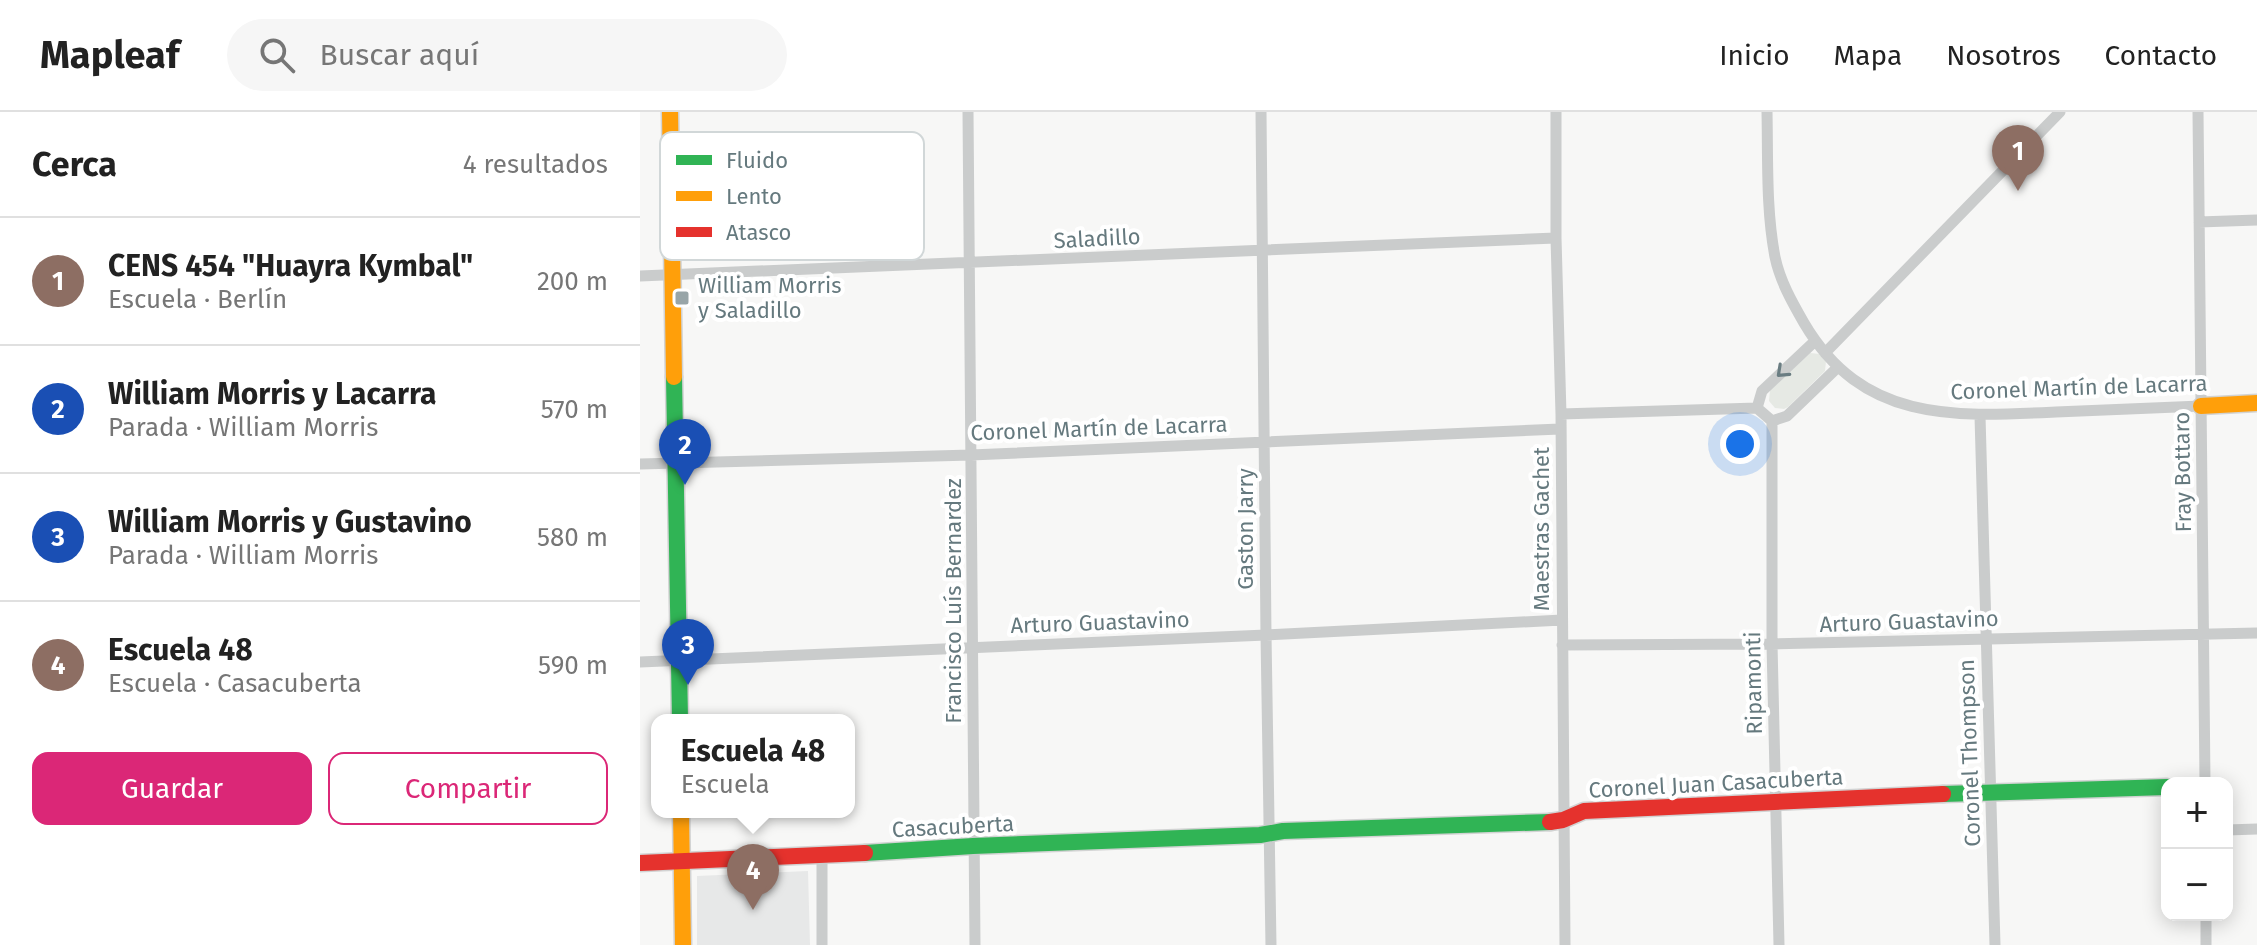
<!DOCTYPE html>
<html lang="es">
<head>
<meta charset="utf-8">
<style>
	:root { --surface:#fff; --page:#f6f6f6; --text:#222; --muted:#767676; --line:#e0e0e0; --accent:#db2777 }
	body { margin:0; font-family:"Fira Sans",sans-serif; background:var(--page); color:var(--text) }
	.controls { position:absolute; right:24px; bottom:24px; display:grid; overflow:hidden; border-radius:16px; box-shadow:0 4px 20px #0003 }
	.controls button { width:72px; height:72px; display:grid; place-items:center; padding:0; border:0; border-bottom:2px solid var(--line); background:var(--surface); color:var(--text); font:40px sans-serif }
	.you { position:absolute; left:1100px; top:332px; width:28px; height:28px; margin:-20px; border:6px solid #fff; border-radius:50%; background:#1a73e8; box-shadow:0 0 0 12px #1a73e833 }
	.badge { display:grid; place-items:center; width:52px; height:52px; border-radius:50%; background:var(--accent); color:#fff; font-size:26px; font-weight:700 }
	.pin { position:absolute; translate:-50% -66px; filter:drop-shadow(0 2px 4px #0008) }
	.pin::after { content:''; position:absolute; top:42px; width:28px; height:24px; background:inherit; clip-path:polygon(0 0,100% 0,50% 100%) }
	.popup { position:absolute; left:11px; top:602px; width:204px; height:104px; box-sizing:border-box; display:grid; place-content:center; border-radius:16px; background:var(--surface); filter:drop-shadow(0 2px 6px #0005); font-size:26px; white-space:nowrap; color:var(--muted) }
	.popup b { font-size:30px; color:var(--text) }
	.popup::after { content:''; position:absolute; left:50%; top:100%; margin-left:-16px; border:16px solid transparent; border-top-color:var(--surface) }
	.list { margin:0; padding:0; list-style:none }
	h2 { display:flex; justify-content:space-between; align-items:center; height:104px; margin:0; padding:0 32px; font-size:34px }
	h2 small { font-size:26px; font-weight:400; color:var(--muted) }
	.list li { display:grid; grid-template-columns:52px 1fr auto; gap:24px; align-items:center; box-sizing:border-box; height:128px; padding:0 32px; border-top:2px solid var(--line) }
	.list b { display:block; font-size:30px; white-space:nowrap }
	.list p { margin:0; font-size:26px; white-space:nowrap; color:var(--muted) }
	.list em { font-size:26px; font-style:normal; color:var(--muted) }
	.actions { display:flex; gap:16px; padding:24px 32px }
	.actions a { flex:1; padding:18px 0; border:2px solid var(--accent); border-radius:16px; text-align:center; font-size:28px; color:var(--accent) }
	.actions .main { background:var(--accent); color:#fff }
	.icon { flex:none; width:44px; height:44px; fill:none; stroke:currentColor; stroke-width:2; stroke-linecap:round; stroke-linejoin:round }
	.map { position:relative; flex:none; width:1617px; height:833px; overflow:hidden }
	header { display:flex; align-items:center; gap:48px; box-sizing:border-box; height:112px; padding:0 40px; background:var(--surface); border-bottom:2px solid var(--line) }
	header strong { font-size:38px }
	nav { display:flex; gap:44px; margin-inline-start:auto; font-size:28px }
	.search { width:560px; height:72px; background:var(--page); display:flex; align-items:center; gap:20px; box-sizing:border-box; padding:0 28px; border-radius:44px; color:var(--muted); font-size:30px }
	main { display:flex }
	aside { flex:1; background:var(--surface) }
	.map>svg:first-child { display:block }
	.built { fill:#e7e8e8 }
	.green { fill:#e6e9e4 }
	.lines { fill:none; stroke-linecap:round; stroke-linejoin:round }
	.fast-casing { stroke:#d2d3d3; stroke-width:19 }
	.slow-casing { stroke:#d2d3d3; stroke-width:19 }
	.jam-casing { stroke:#d2d3d3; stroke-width:19 }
	.street { stroke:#cacccc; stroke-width:11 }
	.fast { stroke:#30b455; stroke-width:16 }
	.slow { stroke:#ff9f0a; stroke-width:16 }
	.jam { stroke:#e5322d; stroke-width:16 }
	.oneway { stroke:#6a7d82 }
	.poi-dot { fill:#98a5a8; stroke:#fff; stroke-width:3 }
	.labels { text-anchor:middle; stroke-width:8; stroke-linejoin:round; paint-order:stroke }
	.street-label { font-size:22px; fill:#65797e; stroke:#fff }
	.poi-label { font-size:22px; fill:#65797e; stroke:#fff; text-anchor:start }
	.key { fill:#fff; stroke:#d1d7d8; stroke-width:2 }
	.key-label { font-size:22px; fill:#65797e }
</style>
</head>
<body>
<header>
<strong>Mapleaf</strong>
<div class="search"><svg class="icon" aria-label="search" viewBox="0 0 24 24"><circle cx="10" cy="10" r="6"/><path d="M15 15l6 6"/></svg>Buscar aquí</div>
<nav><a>Inicio</a><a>Mapa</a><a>Nosotros</a><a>Contacto</a></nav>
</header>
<main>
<aside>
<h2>Cerca<small>4 resultados</small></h2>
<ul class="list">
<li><span class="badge" style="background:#8d6e63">1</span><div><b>CENS 454 &quot;Huayra Kymbal&quot;</b><p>Escuela · Berlín</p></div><em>200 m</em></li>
<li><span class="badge" style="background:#1a4fb4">2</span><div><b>William Morris y Lacarra</b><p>Parada · William Morris</p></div><em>570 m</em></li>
<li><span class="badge" style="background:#1a4fb4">3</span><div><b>William Morris y Gustavino</b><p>Parada · William Morris</p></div><em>580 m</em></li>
<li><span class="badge" style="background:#8d6e63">4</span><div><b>Escuela 48</b><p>Escuela · Casacuberta</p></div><em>590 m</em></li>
</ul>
<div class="actions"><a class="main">Guardar</a><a>Compartir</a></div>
</aside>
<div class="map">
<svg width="1617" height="833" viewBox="0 0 1617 833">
	<rect width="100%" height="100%" fill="#f7f7f6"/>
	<path class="built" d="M168,759L170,833H57V764Z"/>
	<path class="green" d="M1170,241L1180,242L1186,249L1185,259L1148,295L1144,297L1135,296L1129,289L1130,278Z"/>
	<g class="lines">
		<g class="fast-casing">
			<path id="fast" d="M34,265L40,608
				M1303,682L1527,675
				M225,741L333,734L620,723L643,719L910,710"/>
		</g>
		<g class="slow-casing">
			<path id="slow" d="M30,0L34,265
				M1561,294L1617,291
				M41,700L43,833"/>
		</g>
		<g class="jam-casing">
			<path id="jam" d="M910,710L923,708L944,699L1303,682
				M0,751L225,741"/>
		</g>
		<path class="street" d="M328,0L335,833
			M621,0L626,523L631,833
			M916,0V126L921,302L925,833
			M1127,0C1128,48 1126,98 1135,145C1140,169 1152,190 1164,211C1223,311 1314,305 1416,300C1464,298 1513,296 1561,294
			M1558,0L1565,671
			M1559,110L1617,108
			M0,164L916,126
			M1185,241L1420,0
			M1117,296L1122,279L1175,229
			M921,302L1117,296L1132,309
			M1340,304L1355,833
			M1132,309V532L1139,833
			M1132,309L1147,304L1198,255
			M0,352L331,343L920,317
			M922,533L1132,532L1617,521
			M0,550L626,523L922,508
			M1587,718L1617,717
			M1566,803V833
			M182,833V744"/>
		<use href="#fast" class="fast"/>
		<use href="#slow" class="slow"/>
		<use href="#jam" class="jam"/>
	</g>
	<defs><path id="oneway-chevron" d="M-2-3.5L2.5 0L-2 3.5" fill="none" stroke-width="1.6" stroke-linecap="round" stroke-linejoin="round" transform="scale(2)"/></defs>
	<use class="oneway" href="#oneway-chevron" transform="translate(1142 260) rotate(137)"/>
	<rect class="poi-dot" x="34" y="178" width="16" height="16" rx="4"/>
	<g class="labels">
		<g class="street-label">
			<text transform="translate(457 126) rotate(-3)" y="8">Saladillo</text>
			<text transform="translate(1439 275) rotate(-2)" y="8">Coronel Martín de Lacarra</text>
			<text transform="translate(459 316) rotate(-2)" y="8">Coronel Martín de Lacarra</text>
			<text transform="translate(1542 360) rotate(-91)" y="8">Fray Bottaro</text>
			<text transform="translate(605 417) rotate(-90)" y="8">Gaston Jarry</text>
			<text transform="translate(901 417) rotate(-90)" y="8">Maestras Gachet</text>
			<text transform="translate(313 489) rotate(-90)" y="8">Francisco Luís Bernardez</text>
			<text transform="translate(1269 509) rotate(-2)" y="8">Arturo Guastavino</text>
			<text transform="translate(460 510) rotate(-2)" y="8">Arturo Guastavino</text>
			<text transform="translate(1113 571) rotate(-91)" y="8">Ripamonti</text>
			<text transform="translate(1329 641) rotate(-92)" y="8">Coronel Thompson</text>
			<text transform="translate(1076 671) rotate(-3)" y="8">Coronel Juan Casacuberta</text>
			<text transform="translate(313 714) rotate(-3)" y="8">Casacuberta</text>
		</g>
		<g class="poi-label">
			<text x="58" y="181">William Morris<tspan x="58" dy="25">y Saladillo</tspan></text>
		</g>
	</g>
	<rect x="20" y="20" width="264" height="128" rx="12" class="key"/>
	<rect x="36" y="43" width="36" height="10" fill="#30b455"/>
	<rect x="36" y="79" width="36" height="10" fill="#ff9f0a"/>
	<rect x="36" y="115" width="36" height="10" fill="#e5322d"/>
	<g class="key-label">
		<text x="86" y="56">Fluido</text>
		<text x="86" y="92">Lento</text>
		<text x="86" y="128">Atasco</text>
	</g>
</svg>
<div class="controls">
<button>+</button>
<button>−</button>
</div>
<div class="you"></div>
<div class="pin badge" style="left:1378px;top:79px;background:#8d6e63">1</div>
<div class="pin badge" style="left:45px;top:373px;background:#1a4fb4">2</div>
<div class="pin badge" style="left:48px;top:573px;background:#1a4fb4">3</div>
<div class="pin badge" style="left:113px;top:798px;background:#8d6e63">4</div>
<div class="popup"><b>Escuela 48</b>Escuela</div>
</div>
</main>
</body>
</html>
